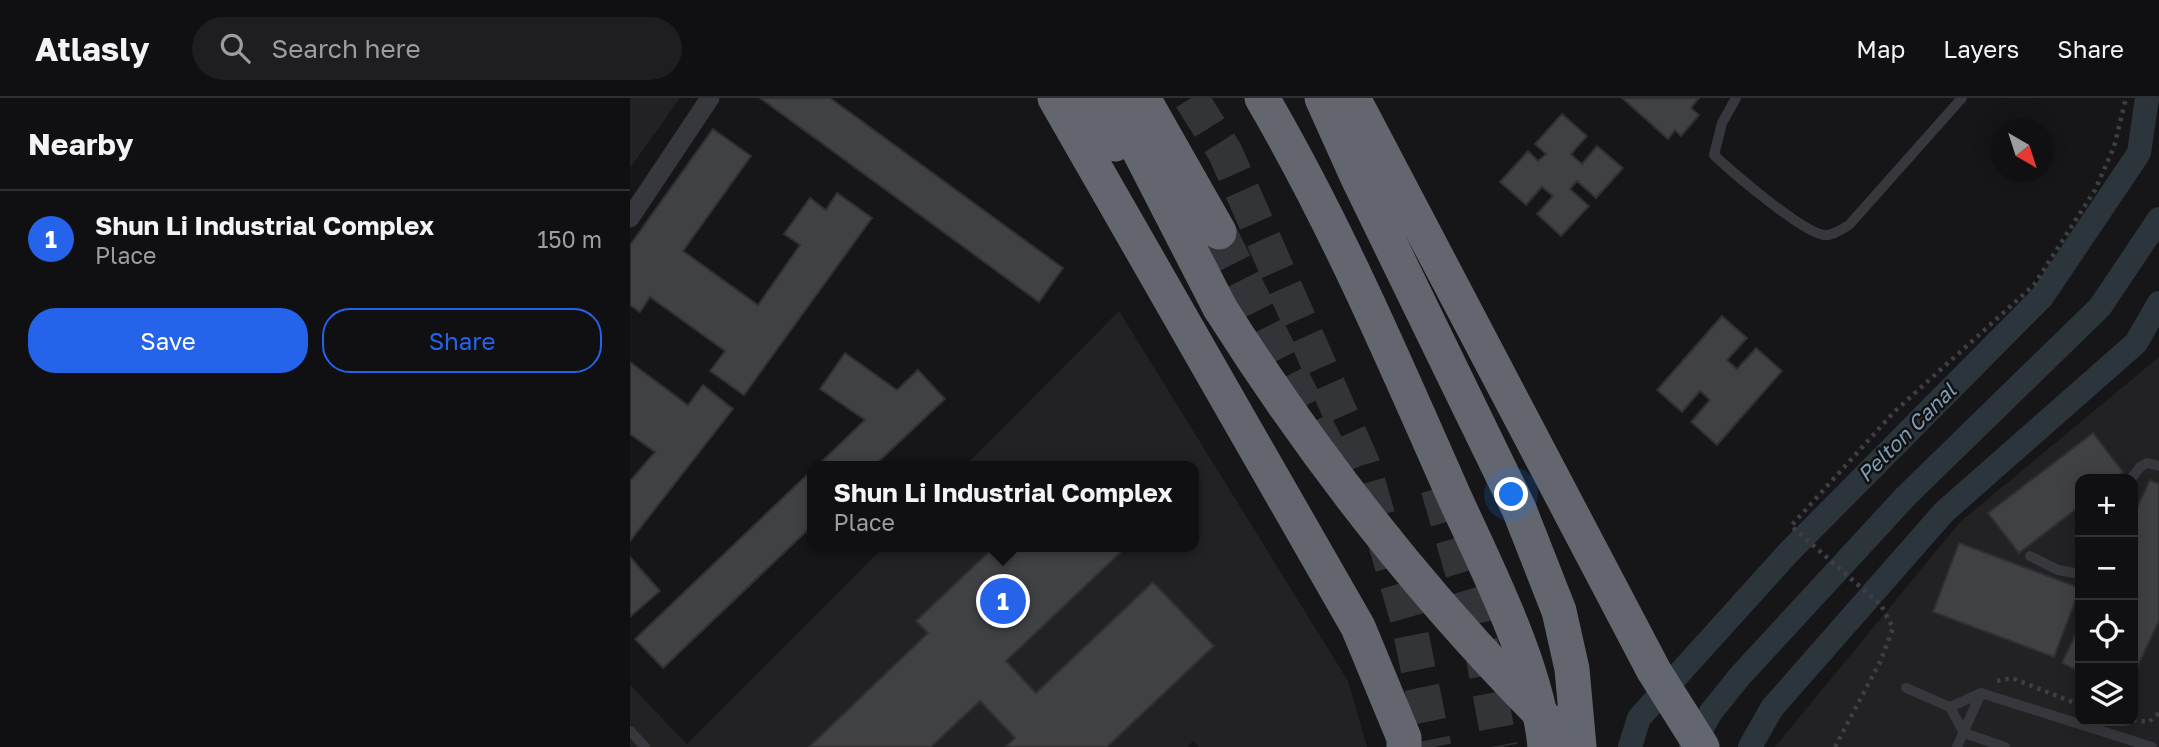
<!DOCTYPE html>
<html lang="en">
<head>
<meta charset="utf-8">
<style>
	:root { --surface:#101012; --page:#1e1e20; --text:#f1f3f6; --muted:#9c9d9f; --line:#303032; --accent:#2563eb }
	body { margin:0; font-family:"Golos Text",sans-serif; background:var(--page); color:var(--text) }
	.controls { position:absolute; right:21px; bottom:21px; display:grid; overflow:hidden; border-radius:14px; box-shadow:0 4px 18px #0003 }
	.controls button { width:63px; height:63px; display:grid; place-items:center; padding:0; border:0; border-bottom:2px solid var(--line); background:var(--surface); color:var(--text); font:35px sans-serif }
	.compass { position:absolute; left:1361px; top:21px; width:63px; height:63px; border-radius:50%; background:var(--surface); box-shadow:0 4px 18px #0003; rotate:141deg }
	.you { position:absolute; left:882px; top:397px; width:24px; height:24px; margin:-18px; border:5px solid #fff; border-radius:50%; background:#1a73e8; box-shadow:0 0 0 10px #1a73e833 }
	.badge { display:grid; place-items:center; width:46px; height:46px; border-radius:50%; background:var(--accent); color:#fff; font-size:23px; font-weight:700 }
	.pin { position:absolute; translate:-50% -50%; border:4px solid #fff; box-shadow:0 2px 7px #0006 }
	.popup { position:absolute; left:177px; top:363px; width:392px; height:91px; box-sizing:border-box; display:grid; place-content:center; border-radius:14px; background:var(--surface); filter:drop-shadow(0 2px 5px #0005); font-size:23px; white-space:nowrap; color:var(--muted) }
	.popup b { font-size:26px; color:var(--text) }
	.popup::after { content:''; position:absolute; left:50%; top:100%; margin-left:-14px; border:14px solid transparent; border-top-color:var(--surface) }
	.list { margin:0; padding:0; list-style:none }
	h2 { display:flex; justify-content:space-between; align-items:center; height:91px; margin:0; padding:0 28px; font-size:30px }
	h2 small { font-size:23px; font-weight:400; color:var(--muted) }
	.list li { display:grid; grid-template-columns:46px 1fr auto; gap:21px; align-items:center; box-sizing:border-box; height:98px; padding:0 28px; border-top:2px solid var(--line) }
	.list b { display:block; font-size:26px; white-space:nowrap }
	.list p { margin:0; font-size:23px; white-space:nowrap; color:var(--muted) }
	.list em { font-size:23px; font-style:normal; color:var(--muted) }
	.actions { display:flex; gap:14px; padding:21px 28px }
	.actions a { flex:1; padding:16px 0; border:2px solid var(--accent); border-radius:28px; text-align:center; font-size:24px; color:var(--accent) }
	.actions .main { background:var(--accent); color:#fff }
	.icon { flex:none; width:38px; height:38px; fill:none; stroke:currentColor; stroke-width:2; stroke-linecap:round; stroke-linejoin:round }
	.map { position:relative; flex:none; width:1529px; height:649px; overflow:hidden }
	header { display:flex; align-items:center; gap:42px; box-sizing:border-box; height:98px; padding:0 35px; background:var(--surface); border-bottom:2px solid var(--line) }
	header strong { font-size:33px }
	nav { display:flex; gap:38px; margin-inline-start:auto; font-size:24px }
	.search { width:490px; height:63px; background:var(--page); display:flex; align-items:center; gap:18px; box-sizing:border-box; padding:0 24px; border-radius:38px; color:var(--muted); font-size:26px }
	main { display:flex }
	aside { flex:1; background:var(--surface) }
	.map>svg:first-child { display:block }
	.built { fill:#222225; fill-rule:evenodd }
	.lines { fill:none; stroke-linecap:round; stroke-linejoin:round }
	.canal { stroke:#2c353c; stroke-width:24 }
	.building { fill:#404145; stroke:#303034; stroke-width:2 }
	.motorway-tunnel { stroke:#333438; stroke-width:35; stroke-dasharray:35 18; stroke-linecap:butt }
	.path { stroke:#3d3f44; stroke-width:4.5; stroke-dasharray:3.5 5; stroke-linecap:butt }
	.service { stroke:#37383d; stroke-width:10 }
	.minor { stroke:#37383d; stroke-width:19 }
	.motorway { stroke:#63666e; stroke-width:35 }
	.motorway-bridge { stroke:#63666e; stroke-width:35 }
	.labels { text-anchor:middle; stroke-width:5; stroke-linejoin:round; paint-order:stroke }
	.water-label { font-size:21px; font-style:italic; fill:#7f9bb3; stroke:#111113 }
</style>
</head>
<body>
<header>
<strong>Atlasly</strong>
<div class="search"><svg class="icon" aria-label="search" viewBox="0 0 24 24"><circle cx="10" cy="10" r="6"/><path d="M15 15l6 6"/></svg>Search here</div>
<nav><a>Map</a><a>Layers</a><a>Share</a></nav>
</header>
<main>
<aside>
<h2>Nearby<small></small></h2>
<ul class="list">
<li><span class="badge">1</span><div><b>Shun Li Industrial Complex</b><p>Place</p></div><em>150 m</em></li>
</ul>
<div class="actions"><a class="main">Save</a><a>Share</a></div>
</aside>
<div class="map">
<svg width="1529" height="649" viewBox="0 0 1529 649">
	<rect width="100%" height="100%" fill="#161618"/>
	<path class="built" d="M0,0H50L0,70Z
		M489,213L718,583L737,649H569L563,643L558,649H0V587L57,646L254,449H564V368H335Z
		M1529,259V649H1145L1330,424ZM1450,381H1503V623H1450Z"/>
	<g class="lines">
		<path class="canal" d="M1000,649L1009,620L1158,455L1412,199L1509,55L1517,0
			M1061,649L1081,614L1110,578L1276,398L1470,209L1529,121
			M1120,649L1142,610L1314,414L1506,245L1529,205"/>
	</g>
	<path class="building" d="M130,0H200L433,170L409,204Z
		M992,0H1069L1061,10L1069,17L1051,38L1045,32L1038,41Z
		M932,16L957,38L941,56L944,59L952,66L967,48L993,70L966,100L947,83L940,91L959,108L931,138L907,116L923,98L912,89L896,107L870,84L898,53L908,63L916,56L905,46Z
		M83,31L121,58L53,153L128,207L170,147L154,136L180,100L196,112L207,95L242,120L114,297L80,273L95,253L20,199L10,214L0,207V147Z
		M1092,218L1117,240L1097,262L1107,271L1126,250L1152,273L1087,347L1061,324L1080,302L1070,293L1052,314L1027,292Z
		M215,255L267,292L288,272L315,301L244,368H187L235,322L190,291Z
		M0,264L58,307L73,287L103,311L0,443V383L25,354L0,336Z
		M1463,335L1493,374L1485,381H1450V408L1389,455L1358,415Z
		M182,372V428L33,570L5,541Z
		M1520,382L1529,386V523L1503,578V418Z
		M1329,445L1450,490L1424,559L1303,514Z
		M364,449H488L492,453L376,563L406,595L523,484L584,548L477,649H375L385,640L350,603L301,649H179L298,535L286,523Z
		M0,459L30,493L0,519Z
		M1450,527V574L1432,565Z"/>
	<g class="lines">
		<path class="motorway-tunnel" d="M561,0L595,54L733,367L779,526L804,649
			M589,134L703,361
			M808,390L846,520L870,649"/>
		<path class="path" d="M1367,583L1382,580L1450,607
			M1503,622L1519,624L1529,615
			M1205,649L1251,562L1263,530L1251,507L1161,428L1264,314L1404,187L1465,92L1484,49L1496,0"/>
		<path class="service" d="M1106,0L1092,25L1084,57C1103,75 1172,134 1194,137C1202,138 1212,131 1219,127L1332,0
			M1501,381L1510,369L1517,365L1529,368
			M1400,458L1428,472L1450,476
			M1276,590L1320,609
			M1320,609L1351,595L1522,649
			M1320,609L1334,635L1375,649
			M0,633L15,649
			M1327,649L1351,595"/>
		<path class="minor" d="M0,120L80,0"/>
		<path class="motorway" d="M425,0L728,529L774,640V649
			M455,0L485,46
			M482,0L590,210
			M513,0L589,134
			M632,0C706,127 764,262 823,396C856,469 908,569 915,649
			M692,0L728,80L889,411L929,513L942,571L949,649
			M723,0L1024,573L1072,649"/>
		<path class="motorway-bridge" d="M590,210C690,368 810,519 944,649"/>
	</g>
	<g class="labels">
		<g class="water-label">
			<text transform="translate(1277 335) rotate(-45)" y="7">Pelton Canal</text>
		</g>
	</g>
</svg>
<div class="controls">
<button>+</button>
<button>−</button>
<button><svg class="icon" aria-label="locate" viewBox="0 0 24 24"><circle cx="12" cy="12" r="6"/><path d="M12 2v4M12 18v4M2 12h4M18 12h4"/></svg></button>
<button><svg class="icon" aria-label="layers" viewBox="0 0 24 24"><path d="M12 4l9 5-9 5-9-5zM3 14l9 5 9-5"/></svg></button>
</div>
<svg class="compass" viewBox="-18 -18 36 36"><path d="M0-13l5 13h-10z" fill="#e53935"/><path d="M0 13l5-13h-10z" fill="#9c9d9f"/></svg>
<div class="you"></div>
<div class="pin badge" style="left:373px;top:503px">1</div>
<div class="popup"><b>Shun Li Industrial Complex</b>Place</div>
</div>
</main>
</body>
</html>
